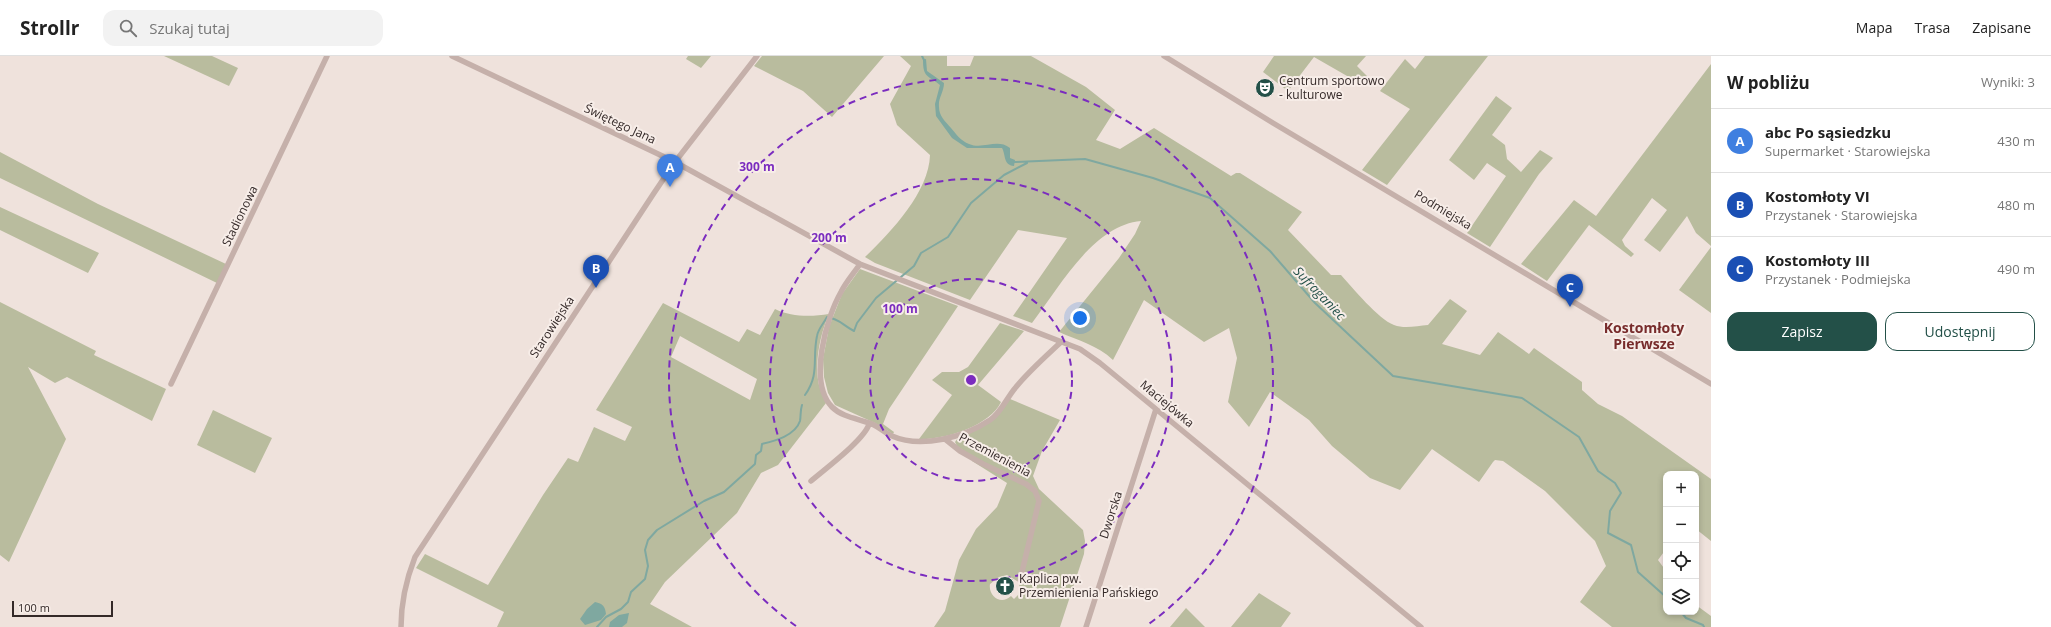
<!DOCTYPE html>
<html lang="pl">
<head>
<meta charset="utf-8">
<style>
	:root { --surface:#fff; --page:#f2f2f2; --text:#222; --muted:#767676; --line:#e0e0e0; --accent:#235048 }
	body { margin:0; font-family:"Open Sans",sans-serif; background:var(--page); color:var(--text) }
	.controls { position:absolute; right:12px; bottom:12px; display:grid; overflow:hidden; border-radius:8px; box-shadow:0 2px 6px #0003 }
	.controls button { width:36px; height:36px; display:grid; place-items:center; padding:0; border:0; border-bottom:1px solid var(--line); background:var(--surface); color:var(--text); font:20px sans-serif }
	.scale { position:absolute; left:12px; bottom:10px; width:101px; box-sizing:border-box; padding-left:4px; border:2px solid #342928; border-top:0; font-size:11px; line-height:14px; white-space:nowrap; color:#342928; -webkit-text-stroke:3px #f7ede8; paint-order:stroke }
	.you { position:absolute; left:1080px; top:262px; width:14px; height:14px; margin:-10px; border:3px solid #fff; border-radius:50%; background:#1a73e8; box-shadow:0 0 0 6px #1a73e833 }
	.badge { display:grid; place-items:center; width:26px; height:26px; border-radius:50%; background:var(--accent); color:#fff; font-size:13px; font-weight:700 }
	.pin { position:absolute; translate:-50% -33px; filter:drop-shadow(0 1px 2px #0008) }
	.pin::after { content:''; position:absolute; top:21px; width:14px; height:12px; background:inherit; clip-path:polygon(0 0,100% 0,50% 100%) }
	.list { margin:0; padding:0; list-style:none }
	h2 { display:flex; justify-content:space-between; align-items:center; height:52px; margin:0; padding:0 16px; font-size:17px }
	h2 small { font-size:13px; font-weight:400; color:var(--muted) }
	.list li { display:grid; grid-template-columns:26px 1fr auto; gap:12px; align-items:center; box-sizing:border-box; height:64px; padding:0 16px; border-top:1px solid var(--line) }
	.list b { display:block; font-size:15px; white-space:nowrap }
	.list p { margin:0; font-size:13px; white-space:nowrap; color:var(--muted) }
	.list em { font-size:13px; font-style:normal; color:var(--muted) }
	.actions { display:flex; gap:8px; padding:12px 16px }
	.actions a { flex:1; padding:9px 0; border:1px solid var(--accent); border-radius:12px; text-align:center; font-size:14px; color:var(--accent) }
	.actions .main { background:var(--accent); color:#fff }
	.icon { flex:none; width:22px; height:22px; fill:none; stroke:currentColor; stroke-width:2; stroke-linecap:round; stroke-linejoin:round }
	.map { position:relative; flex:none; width:1711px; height:571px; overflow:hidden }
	header { display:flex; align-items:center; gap:24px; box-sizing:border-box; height:56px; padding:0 20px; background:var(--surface); border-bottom:1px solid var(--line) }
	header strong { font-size:19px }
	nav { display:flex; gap:22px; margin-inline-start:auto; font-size:14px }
	.search { width:280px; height:36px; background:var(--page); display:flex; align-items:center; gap:10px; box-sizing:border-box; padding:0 14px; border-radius:12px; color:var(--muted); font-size:15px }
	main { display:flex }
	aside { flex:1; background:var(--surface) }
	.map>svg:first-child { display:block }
	.green { fill:#b9bc9e; fill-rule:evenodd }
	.water { fill:#7fa8a0 }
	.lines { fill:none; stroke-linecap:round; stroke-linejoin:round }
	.stream { stroke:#7fa8a0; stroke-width:2 }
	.street { stroke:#c5b0aa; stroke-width:5.5 }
	.ring { fill:none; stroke:#7b2cbf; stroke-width:2; stroke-dasharray:7 5 }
	.labels { text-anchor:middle; stroke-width:4; stroke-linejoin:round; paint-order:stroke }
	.poi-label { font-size:12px; fill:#342928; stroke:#f7ede8; text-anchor:start }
	.street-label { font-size:12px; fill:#342928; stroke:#f7ede8 }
	.water-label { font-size:13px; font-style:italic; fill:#235048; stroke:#f7ede8 }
	.quarter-label { font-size:14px; font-weight:bold; fill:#782c2c; stroke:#f7ede8 }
	.centre { fill:#7b2cbf; stroke:#f7ede8; stroke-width:2 }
	.ring-label { font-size:12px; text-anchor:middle; font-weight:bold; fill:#7b2cbf; stroke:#f7ede8; stroke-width:4; stroke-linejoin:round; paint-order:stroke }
</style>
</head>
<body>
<header>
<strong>Strollr</strong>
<div class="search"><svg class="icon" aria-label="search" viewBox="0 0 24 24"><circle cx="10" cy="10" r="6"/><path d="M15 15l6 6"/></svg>Szukaj tutaj</div>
<nav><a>Mapa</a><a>Trasa</a><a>Zapisane</a></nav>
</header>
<main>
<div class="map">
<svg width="1711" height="571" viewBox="0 0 1711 571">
	<rect width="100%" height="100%" fill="#efe2dc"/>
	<path class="green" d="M164,0H212L238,12L229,30Z
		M688,0H711L701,12L686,3Z
		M762,0H884L832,61L803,35L754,10Z
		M900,0H947V10H970L974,0H1031L1086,31L1115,54L1096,84L1120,93L1154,72L1231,120L1236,117H1240L1302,156L1288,174L1331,219H1341C1353,232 1378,263 1394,269C1404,273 1417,270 1428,269L1450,243L1467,255L1442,288L1480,299L1498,276L1529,298L1534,292L1582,326V334L1598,348L1622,360L1711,423V485L1696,473V418H1666V493L1658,504L1666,515V556H1696V549L1711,560V571H1612L1580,546L1606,510L1595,485L1545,435L1503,405L1495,404L1493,406L1479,426L1432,393L1400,434L1370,422L1332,390L1309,364L1270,336L1249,371L1228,346L1237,302L1229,272L1204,286L1144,244L1113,304C1097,289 1079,285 1059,276L1119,202L1135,178L1141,165C1093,169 1059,232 1032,267L1013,260L1067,182L1018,174L970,244L875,207L865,201C891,176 929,136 930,99L897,69L890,48L911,10Z
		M1274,0H1366L1357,10L1367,20L1361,28L1314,1L1288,35L1263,16Z
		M1425,0H1488L1387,129L1362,114L1410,53L1380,35L1405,3L1415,13Z
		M1711,8V190L1696,177L1687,160L1660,196L1644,184L1667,154L1652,142L1622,184L1625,190L1634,198L1631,201L1589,169L1547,225L1521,208L1574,144L1596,160Z
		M1496,40L1512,52L1492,79L1505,89L1507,103L1521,116L1540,94L1553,102L1539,118L1490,191L1467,177L1506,120L1487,107L1474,124L1449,104Z
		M0,96L98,148L226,208L217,227L0,122Z
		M0,151L99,197L88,217L0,174Z
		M1711,191V257L1679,234Z
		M860,213L958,250L889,353L883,368L894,376L893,378L875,367L835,349L828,337L824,321L823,303L829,271L842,238Z
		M0,246L96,295L94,299L166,333L152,365L67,321L55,327L28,311L66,383L9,506L0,499Z
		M663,247L739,286L747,273L760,279L775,253C791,261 811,261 829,258C820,278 814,308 819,329C821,335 824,341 826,347L778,409L761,417L737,457L665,526L650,548L692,571H497L504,556L416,512L425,498L488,529L543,439L568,402L578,406L594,371L625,385L632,371L596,354ZM680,280L757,323L750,344L671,301Z
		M1000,267L1024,275L978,329L1001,346C990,370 944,384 919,383L952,339L932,324L942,316H959L968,311Z
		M1010,343L1060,364L1042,395L1033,420L1039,433L1083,474L1085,485L1084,498L1060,571H934L945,555L959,504L976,473L997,451L1007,427L972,405L976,403L957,390L955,386L958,382L985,368ZM1007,519L1017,525L1020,524L1018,539L1014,543L1011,540C1001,550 988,540 990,528L999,521Z
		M213,354L272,382L255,417L197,389Z
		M1259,537L1291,557L1281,571H1231Z
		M1186,552L1205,571H1170Z"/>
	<path class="water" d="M926,3L927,15L944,27C944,36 938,42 939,51C939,60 945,65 951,72C956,78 961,85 969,88C983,94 997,82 1010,92V102L1015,104L1014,110C1003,109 1006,99 1002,92H967L952,82L936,60L935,48L940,29C928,19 923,22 923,4Z
		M595,546C603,548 605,550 606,558L601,564L585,569L580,563L587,553Z
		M629,557L627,567L622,571H609L610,566L619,559Z"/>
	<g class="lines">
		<path class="stream" d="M922,0L925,6
			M1014,106L1085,103L1153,122L1210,142L1270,195L1315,247L1393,320L1522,342L1579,381L1598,415L1615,427L1621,437L1610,455L1608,477L1631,489L1638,516L1666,541
			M805,339C820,318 812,303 817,280C818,273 824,267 827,261C840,263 842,269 854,275L857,267L876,242L914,210L921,197L948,181L971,147L1004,119L1027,107
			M1681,556L1686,562L1703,569L1704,571
			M597,571L606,561L621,553L628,546L631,536L645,523L648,510L645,494L648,484L657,474L704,445L724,436L755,408L756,399L761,395L762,388C774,385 795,380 800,365C801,360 800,355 802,349"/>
		<path class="street" d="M452,0L675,106L860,208L1080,293L1100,307L1421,571
			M1164,0L1273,67L1711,328
			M860,208C854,217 846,226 841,236C826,262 808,326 832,351C843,362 861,363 874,369C880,372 885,377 892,380C921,393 965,381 990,364C1001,357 1007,341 1016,331C1029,315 1045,301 1061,286
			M171,328L327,0
			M945,383L960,395L983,408L1026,428L1035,435L1039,445L1020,524
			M811,425C825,413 865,383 869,368
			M401,571C401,547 406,524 415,501L654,137L675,106L757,0
			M1086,571L1156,353"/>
	</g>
	<g class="ring">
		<circle cx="971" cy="324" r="101"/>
		<circle cx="971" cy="324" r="201"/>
		<path d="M796 570A302 302 0 1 1 1146 570"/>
	</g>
	<defs>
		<g id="theatre-disc" transform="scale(1)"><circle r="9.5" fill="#235048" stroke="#f7ede8"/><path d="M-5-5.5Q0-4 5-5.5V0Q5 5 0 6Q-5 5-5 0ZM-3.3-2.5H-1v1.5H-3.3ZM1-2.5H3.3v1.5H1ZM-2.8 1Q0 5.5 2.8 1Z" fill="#fff"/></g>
		<g id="church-disc" transform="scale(1)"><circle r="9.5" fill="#235048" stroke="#f7ede8"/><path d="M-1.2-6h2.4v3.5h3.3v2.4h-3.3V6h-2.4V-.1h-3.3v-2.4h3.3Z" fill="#fff"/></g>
	</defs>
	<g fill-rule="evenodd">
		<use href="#theatre-disc" x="1265" y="32"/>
		<use href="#church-disc" x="1005" y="530"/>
	</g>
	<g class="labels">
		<g class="poi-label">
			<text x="1279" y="29">Centrum sportowo<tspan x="1279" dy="14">- kulturowe</tspan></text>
			<text x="1019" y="527">Kaplica pw.<tspan x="1019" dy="14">Przemienienia Pańskiego</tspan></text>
		</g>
		<g class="street-label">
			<text transform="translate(620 68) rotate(25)" y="4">Świętego Jana</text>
			<text transform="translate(1443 154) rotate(31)" y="4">Podmiejska</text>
			<text transform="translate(240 160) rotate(-64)" y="4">Stadionowa</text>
			<text transform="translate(552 271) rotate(-57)" y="4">Starowiejska</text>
			<text transform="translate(1167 348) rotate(40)" y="4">Maciejówka</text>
			<text transform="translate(995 399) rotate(28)" y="4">Przemienienia</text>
			<text transform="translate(1111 459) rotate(-72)" y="4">Dworska</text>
		</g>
		<g class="water-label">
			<text transform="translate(1320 237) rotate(46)" y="5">Sufraganiec</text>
		</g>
		<g class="quarter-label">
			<text x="1644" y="277">Kostomłoty<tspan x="1644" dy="16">Pierwsze</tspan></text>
		</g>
	</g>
	<circle cx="971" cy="324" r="6" class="centre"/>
	<g class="ring-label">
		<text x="757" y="115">300 m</text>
		<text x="829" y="186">200 m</text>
		<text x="900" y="257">100 m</text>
	</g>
</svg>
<div class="controls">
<button>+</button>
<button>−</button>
<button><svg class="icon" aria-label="locate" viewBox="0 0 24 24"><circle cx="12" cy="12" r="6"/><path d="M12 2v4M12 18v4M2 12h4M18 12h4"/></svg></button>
<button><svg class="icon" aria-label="layers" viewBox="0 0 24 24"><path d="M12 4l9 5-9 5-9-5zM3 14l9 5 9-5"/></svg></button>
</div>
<div class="scale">100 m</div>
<div class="you"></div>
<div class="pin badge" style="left:670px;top:131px;background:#3f7fe0">A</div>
<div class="pin badge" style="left:596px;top:232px;background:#1a4fb4">B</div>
<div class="pin badge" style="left:1570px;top:251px;background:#1a4fb4">C</div>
</div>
<aside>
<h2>W pobliżu<small>Wyniki: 3</small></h2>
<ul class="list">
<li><span class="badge" style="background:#3f7fe0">A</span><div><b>abc Po sąsiedzku</b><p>Supermarket · Starowiejska</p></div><em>430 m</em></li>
<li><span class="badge" style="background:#1a4fb4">B</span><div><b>Kostomłoty VI</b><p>Przystanek · Starowiejska</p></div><em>480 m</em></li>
<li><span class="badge" style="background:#1a4fb4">C</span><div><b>Kostomłoty III</b><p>Przystanek · Podmiejska</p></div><em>490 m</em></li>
</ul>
<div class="actions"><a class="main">Zapisz</a><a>Udostępnij</a></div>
</aside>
</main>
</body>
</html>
